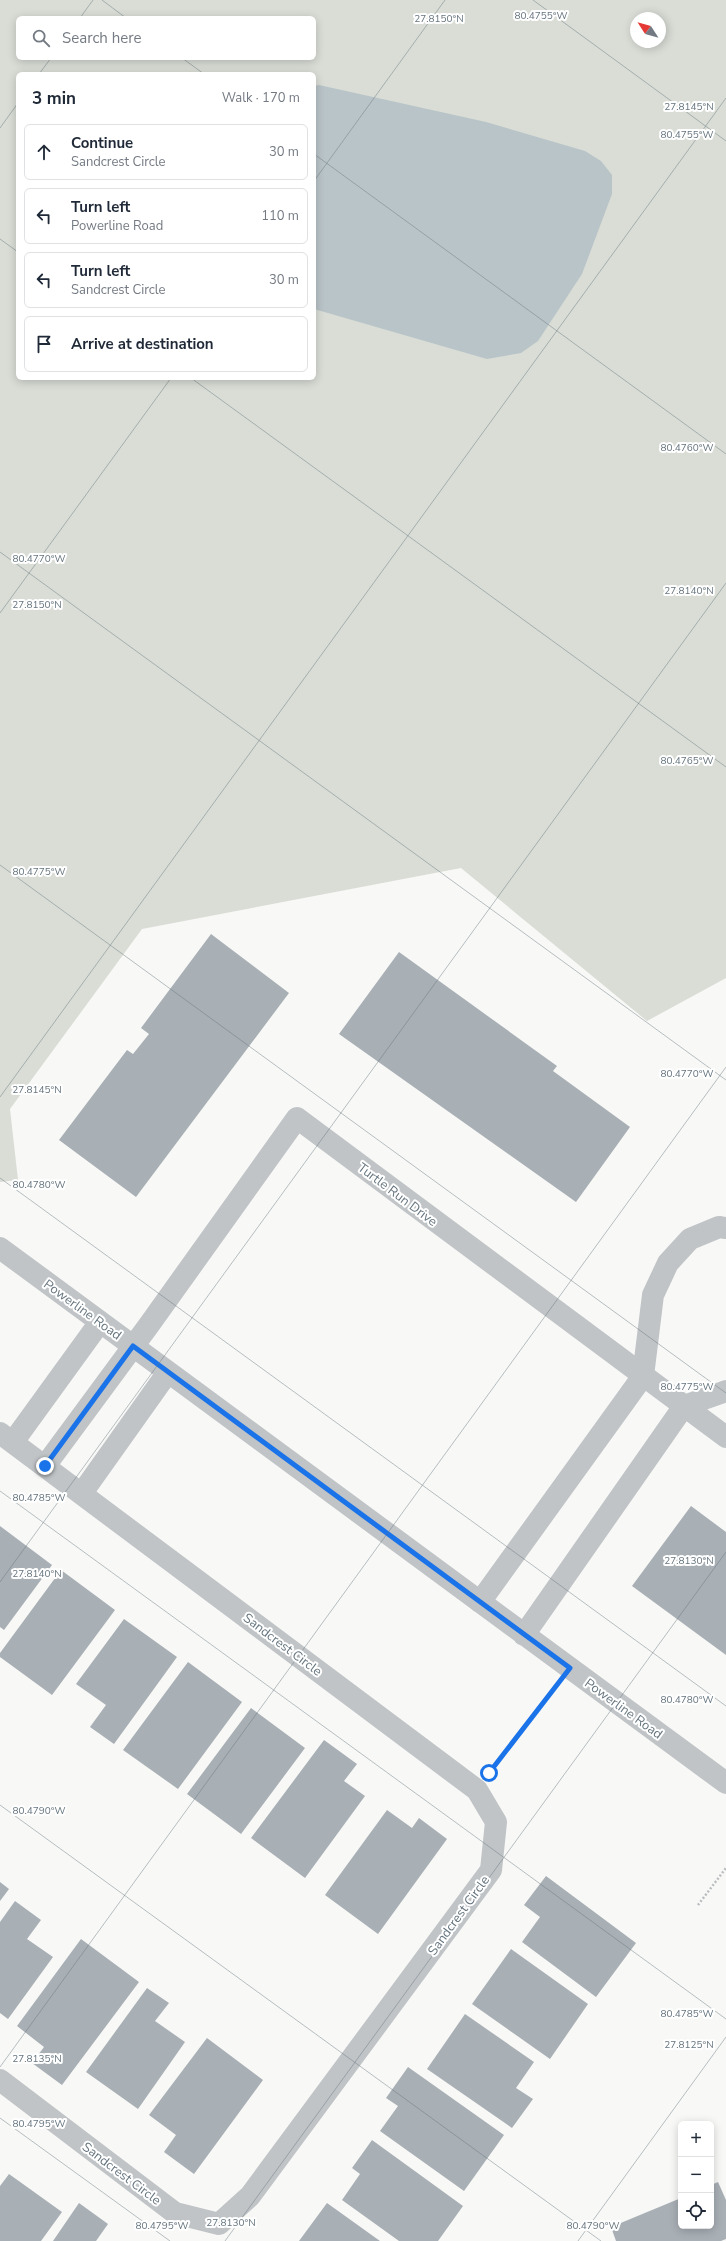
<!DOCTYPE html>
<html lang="en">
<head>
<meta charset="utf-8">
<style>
	:root { --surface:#fff; --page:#f6f6f7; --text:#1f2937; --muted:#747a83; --line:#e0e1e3 }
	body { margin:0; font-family:"Nunito Sans",sans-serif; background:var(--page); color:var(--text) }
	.controls { position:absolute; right:12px; bottom:12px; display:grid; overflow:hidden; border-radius:6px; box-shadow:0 2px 10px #0003 }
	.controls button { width:36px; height:36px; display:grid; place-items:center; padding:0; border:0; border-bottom:1px solid var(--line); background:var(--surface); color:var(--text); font:20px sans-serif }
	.compass { position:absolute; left:630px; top:12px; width:36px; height:36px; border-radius:50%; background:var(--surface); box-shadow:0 2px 10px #0003; rotate:306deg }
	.stop { position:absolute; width:12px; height:12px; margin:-9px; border:3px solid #1a73e8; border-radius:50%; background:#fff }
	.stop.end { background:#1a73e8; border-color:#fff; box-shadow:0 1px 4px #0008 }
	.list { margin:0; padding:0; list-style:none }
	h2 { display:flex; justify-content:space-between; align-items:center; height:52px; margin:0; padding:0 16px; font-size:17px }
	h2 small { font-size:13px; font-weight:400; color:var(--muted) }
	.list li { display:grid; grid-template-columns:26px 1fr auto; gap:12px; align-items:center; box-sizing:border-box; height:56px; margin:0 8px 8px; padding:0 8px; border:1px solid var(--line); border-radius:6px }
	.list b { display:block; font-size:15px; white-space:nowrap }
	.list p { margin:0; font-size:13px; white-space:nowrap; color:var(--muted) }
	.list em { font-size:13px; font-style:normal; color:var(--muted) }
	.icon { flex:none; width:22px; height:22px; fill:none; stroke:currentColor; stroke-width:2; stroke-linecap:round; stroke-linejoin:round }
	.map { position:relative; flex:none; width:726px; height:2241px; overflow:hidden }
	.search { position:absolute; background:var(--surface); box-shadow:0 2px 10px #0003; left:16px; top:16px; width:300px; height:44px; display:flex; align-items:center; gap:10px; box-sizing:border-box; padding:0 14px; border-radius:6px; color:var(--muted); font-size:15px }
	.panel { position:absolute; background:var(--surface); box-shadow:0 2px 10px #0003; left:16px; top:72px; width:300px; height:308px; border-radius:6px }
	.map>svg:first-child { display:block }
	.green { fill:#d9ddd6; fill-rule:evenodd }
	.water { fill:#b9c4c8 }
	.building { fill:#a8afb5 }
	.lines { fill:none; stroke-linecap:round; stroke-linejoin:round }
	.path { stroke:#babdbf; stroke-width:2.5; stroke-dasharray:2 2; stroke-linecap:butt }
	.minor { stroke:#c0c4c7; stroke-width:22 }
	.route { stroke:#1a73e8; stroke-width:5 }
	.ticks { fill:none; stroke:#66757f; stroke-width:1; stroke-opacity:0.45 }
	.labels { text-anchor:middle; stroke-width:4; stroke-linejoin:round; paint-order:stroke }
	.street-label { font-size:13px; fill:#66757f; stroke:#fff }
	.ticks-label { font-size:10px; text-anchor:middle; fill:#66757f; stroke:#fff; stroke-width:4; stroke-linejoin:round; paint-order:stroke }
</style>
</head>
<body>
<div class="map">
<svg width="726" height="2241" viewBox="0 0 726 2241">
	<rect width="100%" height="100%" fill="#f8f8f6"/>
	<path class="green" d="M0,0H726V978L647,1021L461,868L142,929L10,1109L18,1180L0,1182ZM18,18H314V58H18ZM636,18H660V42H636ZM18,74H314V378H18Z"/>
	<path class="water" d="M319,85L486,122L585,151L601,161L612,175V194L582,274L538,341L521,353L487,359L314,309V86Z"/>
	<path class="building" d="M211,934L289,993L136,1197L59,1140L127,1050L133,1054L149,1034L141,1028Z
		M399,952L557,1066L553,1071L630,1127L576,1202L339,1034Z
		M691,1506L726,1532V1655L632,1586Z
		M0,1526L52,1565L4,1630L0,1627Z
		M61,1570L115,1610L52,1695L0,1657V1653Z
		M124,1619L177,1657L114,1744L90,1727L106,1705L76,1684Z
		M188,1662L242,1702L178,1789L123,1750Z
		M251,1708L305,1748L241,1834L187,1794Z
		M324,1740L357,1764L344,1781L365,1796L305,1878L251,1838Z
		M387,1810L412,1828L419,1818L447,1839L378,1934L325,1895Z
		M546,1876L636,1943L596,1997L522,1942L540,1917L524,1905Z
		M0,1882L9,1889L0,1901Z
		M15,1901L41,1920L27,1939L53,1957L8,2019L0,2013V1922Z
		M81,1939L139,1982L62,2085L32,2063L44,2047L17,2026Z
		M511,1949L588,2004L550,2059L472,2004Z
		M147,1988L169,2003L155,2021L185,2042L138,2109L86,2072Z
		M465,2014L534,2062L516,2088L533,2099L512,2128L427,2069Z
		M207,2038L263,2080L194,2174L164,2152L176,2135L149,2115Z
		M408,2067L504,2135L464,2191L380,2131L398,2106L386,2098Z
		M372,2140L463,2206L438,2241H399L342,2200L360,2174L352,2168Z
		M9,2174L62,2212L41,2241H0V2186Z
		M718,2182L726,2200V2239L721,2241H616L611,2227L681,2198V2226H711V2185Z
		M79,2203L108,2224L96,2241H53Z
		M327,2203L380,2241H299Z"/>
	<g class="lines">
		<path class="path" d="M495,1766L552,1691
			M698,1905L726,1868"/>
		<path class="minor" d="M0,1248L726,1783
			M0,1433L477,1790L496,1822L491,1870L250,2196L219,2224L175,2213L0,2080
			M13,1442L100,1322
			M45,1466L149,1325L297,1118L726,1437
			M82,1493L168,1372
			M480,1602L643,1376L653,1295L668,1263L690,1239L719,1227L726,1228
			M524,1635L684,1406L726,1391"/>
	</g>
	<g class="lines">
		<path class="route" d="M45,1466L133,1346L570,1668L489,1773"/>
	</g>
	<path class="ticks" d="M102,0L126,18M533,0L726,141M80,18L93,0M182,58L204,74M39,74L51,58M0,128L18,103M314,154L726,454M314,181L445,0M0,239L18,252M191,378L726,767M0,552L726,1080M0,613L171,378M0,865L726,1393M0,1097L726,98M0,1178L726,1706M0,1491L726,2019M0,1582L726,583M0,1805L601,2241M0,2067L726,1067M0,2118L170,2241M225,2241L726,1552M578,2241L726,2037"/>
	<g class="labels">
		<g class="street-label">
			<text transform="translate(398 1194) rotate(37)" y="5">Turtle Run Drive</text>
			<text transform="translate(83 1309) rotate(36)" y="5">Powerline Road</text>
			<text transform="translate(283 1644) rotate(37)" y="5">Sandcrest Circle</text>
			<text transform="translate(624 1708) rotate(36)" y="5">Powerline Road</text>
			<text transform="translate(458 1915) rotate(-54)" y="5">Sandcrest Circle</text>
			<text transform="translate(122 2173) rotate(37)" y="5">Sandcrest Circle</text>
		</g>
	</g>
	<g class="ticks-label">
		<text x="541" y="19">80.4755°W</text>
		<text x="439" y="22">27.8150°N</text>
		<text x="689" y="110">27.8145°N</text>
		<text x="687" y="138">80.4755°W</text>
		<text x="687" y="451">80.4760°W</text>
		<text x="39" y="562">80.4770°W</text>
		<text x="689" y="594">27.8140°N</text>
		<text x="37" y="608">27.8150°N</text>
		<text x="687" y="764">80.4765°W</text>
		<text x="39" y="875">80.4775°W</text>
		<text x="687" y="1077">80.4770°W</text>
		<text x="37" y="1093">27.8145°N</text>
		<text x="39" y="1188">80.4780°W</text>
		<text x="687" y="1390">80.4775°W</text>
		<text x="39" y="1501">80.4785°W</text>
		<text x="689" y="1564">27.8130°N</text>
		<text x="37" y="1577">27.8140°N</text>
		<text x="687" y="1703">80.4780°W</text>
		<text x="39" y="1814">80.4790°W</text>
		<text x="687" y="2017">80.4785°W</text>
		<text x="689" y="2048">27.8125°N</text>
		<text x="37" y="2062">27.8135°N</text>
		<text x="39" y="2127">80.4795°W</text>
		<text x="231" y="2226">27.8130°N</text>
		<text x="162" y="2229">80.4795°W</text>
		<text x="593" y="2229">80.4790°W</text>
	</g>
</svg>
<div class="controls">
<button>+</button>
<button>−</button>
<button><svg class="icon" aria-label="locate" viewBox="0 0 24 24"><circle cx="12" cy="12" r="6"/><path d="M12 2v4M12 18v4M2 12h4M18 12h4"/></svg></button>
</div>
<svg class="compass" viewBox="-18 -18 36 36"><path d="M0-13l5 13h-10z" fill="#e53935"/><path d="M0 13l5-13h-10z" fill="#747a83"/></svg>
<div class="stop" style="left:489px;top:1773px"></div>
<div class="stop end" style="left:45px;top:1466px"></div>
<div class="search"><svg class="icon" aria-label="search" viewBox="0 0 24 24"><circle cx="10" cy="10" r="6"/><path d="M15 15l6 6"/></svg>Search here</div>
<section class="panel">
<h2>3 min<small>Walk · 170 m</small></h2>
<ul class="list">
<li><svg class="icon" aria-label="ahead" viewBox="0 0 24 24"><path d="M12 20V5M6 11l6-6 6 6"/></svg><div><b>Continue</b><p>Sandcrest Circle</p></div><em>30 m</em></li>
<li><svg class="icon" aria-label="left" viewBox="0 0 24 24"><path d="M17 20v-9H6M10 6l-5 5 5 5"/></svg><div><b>Turn left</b><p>Powerline Road</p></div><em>110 m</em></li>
<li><svg class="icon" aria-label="left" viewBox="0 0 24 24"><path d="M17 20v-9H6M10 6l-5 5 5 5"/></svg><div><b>Turn left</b><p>Sandcrest Circle</p></div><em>30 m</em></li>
<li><svg class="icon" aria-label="arrive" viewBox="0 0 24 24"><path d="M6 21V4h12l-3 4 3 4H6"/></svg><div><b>Arrive at destination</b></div></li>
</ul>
</section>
</div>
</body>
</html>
